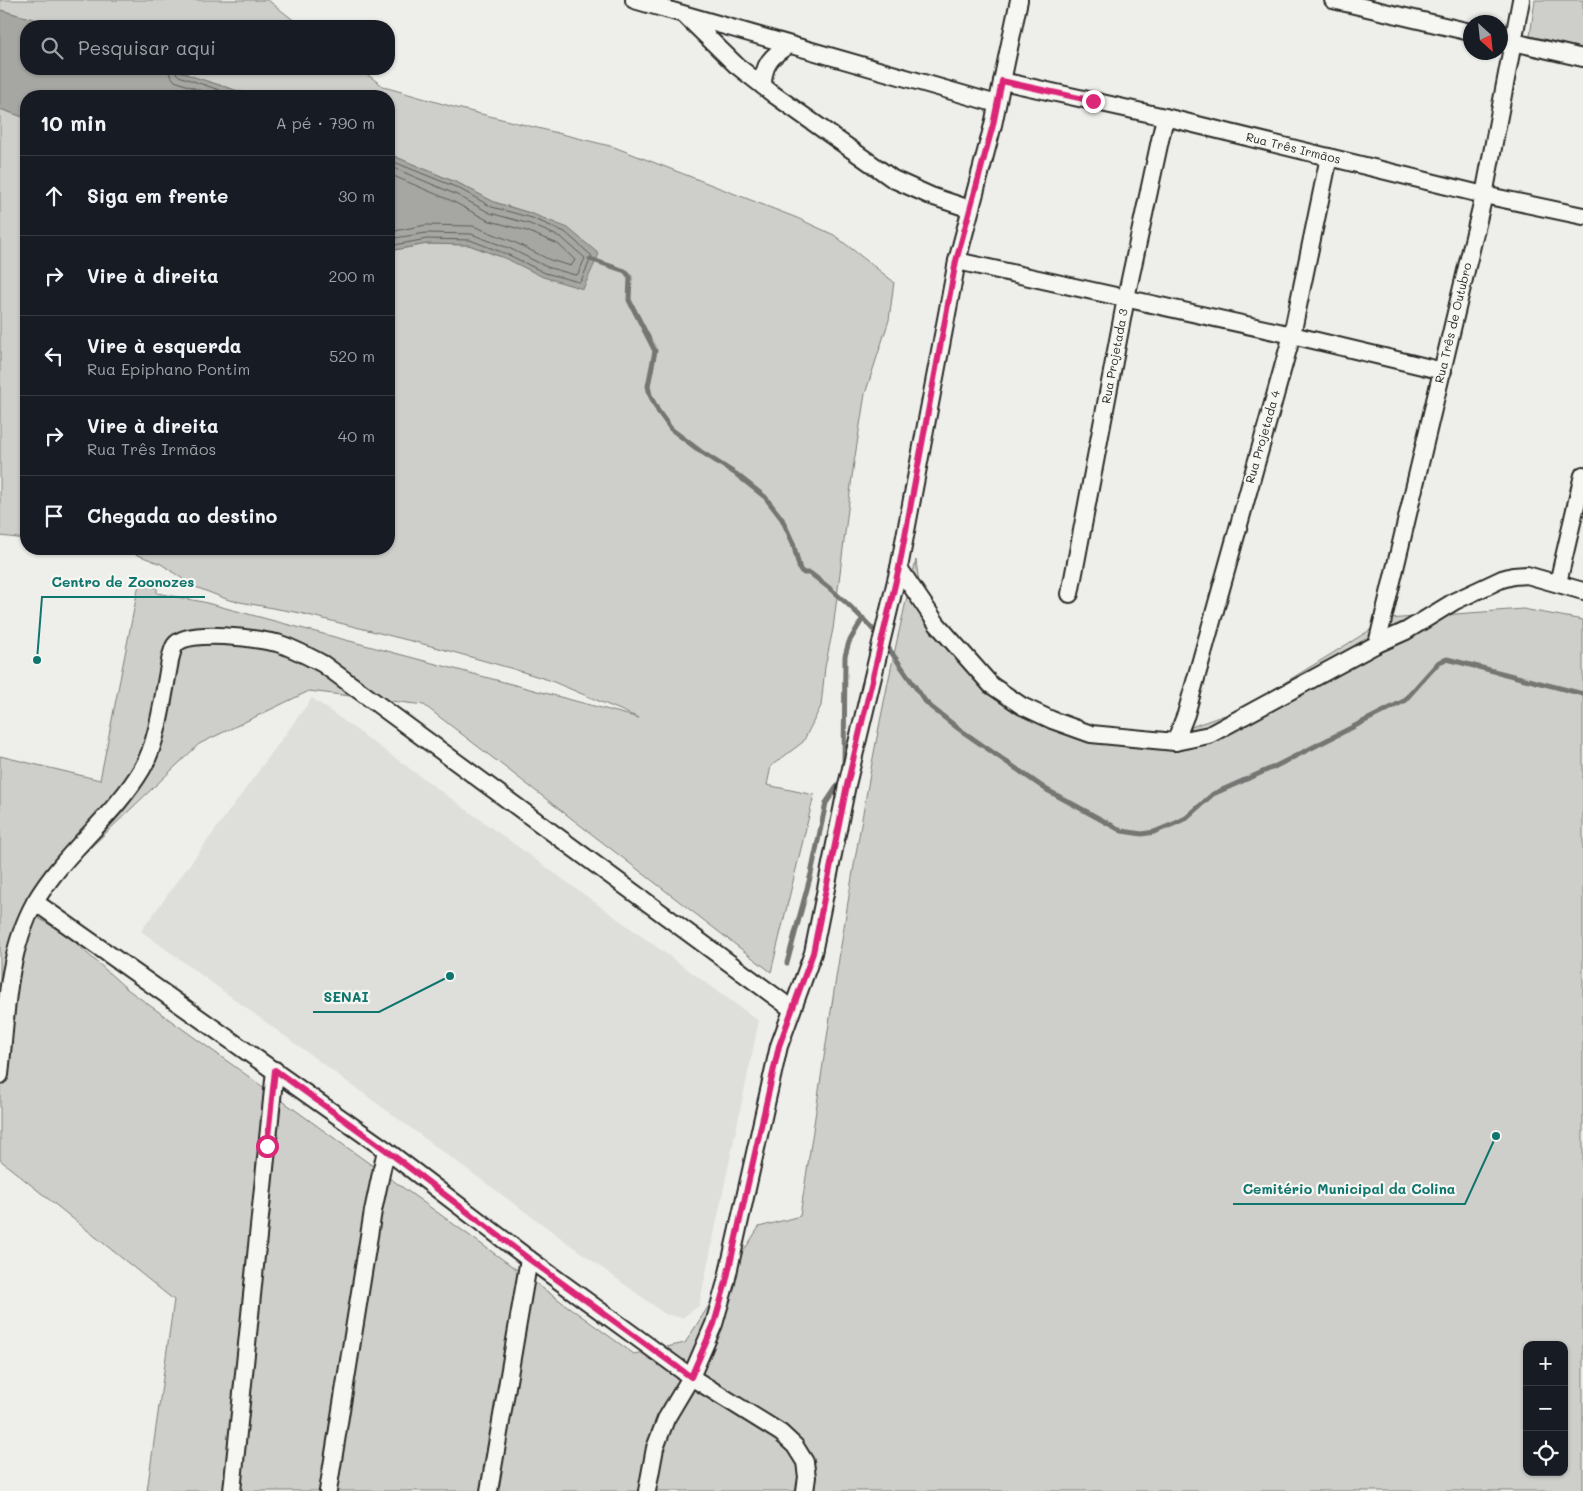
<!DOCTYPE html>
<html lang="pt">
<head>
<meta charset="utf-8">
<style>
	:root { --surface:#171b24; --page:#242831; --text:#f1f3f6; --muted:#9ea1a6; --line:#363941 }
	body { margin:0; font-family:Mali,sans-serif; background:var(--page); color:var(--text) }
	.controls { position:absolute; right:15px; bottom:15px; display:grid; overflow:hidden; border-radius:10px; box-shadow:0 1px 4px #0004 }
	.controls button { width:45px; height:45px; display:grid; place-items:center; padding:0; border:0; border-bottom:1px solid var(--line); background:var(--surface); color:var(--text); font:25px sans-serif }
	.compass { position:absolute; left:1463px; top:15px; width:45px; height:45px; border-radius:50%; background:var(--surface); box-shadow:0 1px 4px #0004; rotate:153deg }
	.stop { position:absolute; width:15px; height:15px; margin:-11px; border:4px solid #db2777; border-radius:50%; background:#fff }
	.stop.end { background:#db2777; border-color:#fff; box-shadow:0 1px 5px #0008 }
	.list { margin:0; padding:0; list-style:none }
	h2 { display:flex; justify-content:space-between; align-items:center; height:65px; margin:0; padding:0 20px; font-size:21px }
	h2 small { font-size:16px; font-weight:400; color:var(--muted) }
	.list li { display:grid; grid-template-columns:32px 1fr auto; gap:15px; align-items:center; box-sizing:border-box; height:80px; padding:0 20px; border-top:1px solid var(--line) }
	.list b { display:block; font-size:19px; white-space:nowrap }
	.list p { margin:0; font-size:16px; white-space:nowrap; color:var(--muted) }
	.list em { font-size:16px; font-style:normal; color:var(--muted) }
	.icon { flex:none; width:28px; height:28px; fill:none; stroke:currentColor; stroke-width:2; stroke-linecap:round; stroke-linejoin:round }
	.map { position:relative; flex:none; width:1583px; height:1491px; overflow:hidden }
	.search { position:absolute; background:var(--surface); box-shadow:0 1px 4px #0004; left:20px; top:20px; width:375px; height:55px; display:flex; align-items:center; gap:12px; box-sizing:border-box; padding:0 18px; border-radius:20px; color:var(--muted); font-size:19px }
	.panel { position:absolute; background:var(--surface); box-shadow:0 1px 4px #0004; left:20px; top:90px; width:375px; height:465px; border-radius:20px }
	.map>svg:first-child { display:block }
	.built { fill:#dededb }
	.green { fill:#cececa; stroke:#7c7c7a; fill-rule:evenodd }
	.water { fill:#a6a6a3; stroke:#757573 }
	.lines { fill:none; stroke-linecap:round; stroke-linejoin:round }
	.shore { stroke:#5c5c5b; stroke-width:1 }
	.stream { stroke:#757573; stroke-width:5 }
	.minor-casing { stroke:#2b2b2b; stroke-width:20 }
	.minor { stroke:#f6f6f2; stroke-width:16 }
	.route { stroke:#db2777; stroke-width:6 }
	.labels { text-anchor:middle; stroke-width:4.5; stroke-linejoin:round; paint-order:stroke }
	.street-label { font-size:12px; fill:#2b2b2b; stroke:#f6f6f2 }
	.leader { fill:none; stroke:#0f766e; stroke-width:2 }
	.callout-dot { fill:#0f766e; stroke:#f6f6f2; stroke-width:2 }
	.callout-label { font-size:14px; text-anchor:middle; font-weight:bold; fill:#0f766e; stroke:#f6f6f2; stroke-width:4.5; stroke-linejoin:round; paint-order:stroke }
</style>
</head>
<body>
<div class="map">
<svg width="1583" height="1491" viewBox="0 0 1583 1491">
	<rect width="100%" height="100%" fill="#eeeeea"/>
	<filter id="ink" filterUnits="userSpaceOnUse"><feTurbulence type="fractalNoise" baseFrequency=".02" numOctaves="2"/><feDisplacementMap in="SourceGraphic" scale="10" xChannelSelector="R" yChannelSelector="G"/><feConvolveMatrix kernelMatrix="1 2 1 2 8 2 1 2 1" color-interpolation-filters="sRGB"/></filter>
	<g filter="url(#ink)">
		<path class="built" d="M312,698L759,1021L699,1306L682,1318L665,1314L141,931Z"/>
		<path class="green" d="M0,0H268L301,26H59L0,10Z
			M1535,0H1583V49L1530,36Z
			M175,69H360L384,87L457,108L614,147L797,218L834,235L894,282L889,320L865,394L853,469L833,629L825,667L821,706L803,742L771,766L767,785L814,795L771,972L424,705L309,691L199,744L67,870L35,916L68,936L127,989L634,1354L685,1343L759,1227L800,1216C834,997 862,775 916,560L923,617L974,669L1055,726L1171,734L1242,709L1388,619L1523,609L1583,620V1491H147L174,1300L0,1160V756L100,780L139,584L157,588V593L203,602L639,718L549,680L510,668L435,647L300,613L229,600L193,586L161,564L125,550L117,549H389V251L427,244L469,245L507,259L533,214L494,202L460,184L389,154V96H254L194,77ZM1527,1345H1564V1472H1527Z
			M0,109L26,118V539L0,536Z"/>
		<path class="water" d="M0,10L59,26H26V69H175L194,77L254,96H26V118L0,109Z
			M389,154L460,184L494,202L533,214L568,228L599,254L583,289L543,277L507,259L469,245L427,244L389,251Z"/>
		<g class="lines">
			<path class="shore" d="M169,69L170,75L175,81L215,96
				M175,69L176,73L179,76L236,96
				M389,160L458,188L492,207L532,218L565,232L592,256L581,281L579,282L545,273L509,255L470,240L427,239L389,246
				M389,166L455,194L490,213L530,224L562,238L585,258L578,274L575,275L547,267L511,249L471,234L426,233L389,239
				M389,174L452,201L487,220L527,231L558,244L575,260L571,266L550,260L514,242L473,226L426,225L389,232"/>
			<path class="stream" d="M590,259L625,271L630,277L629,300L655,351L648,386L650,395L658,411L671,429L700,451L736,474L765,497L782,519L793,543L800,570L804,573H810C837,593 857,611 880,637
				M885,643L925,701L931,707L959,729L1047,790L1122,831L1142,834L1154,832L1176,823L1186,818L1213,794L1274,767L1404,701L1439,662L1447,659L1583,694
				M844,767L845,656L849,642L863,618
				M787,963L811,874L826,803L840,782"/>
			<g class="minor-casing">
				<g id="minor">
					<path d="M634,0L997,104"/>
					<path d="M1333,0L1470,32"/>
					<path d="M687,17L736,65L773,94L893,179L931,196L970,209"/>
					<path d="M1500,39L1583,58"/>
					<path id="s1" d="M1002,81L1165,117L1484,195L1583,216"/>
					<path d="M763,86C763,64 771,56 789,45"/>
					<path d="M1329,157L1292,335L1186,714L1175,742L1209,735L1377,644L1406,631L1455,601L1502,579L1513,576L1527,575L1583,591"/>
					<path d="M957,261L1292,335L1443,371"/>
					<path d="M899,568L937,624L991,685L1022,706L1052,720L1091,734L1175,742"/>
					<path d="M1558,583L1583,475"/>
					<path id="s2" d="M1070,594L1126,298L1165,117"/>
					<path id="s3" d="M1377,644L1484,195L1521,0"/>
					<path d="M35,902L386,1150L529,1259L691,1377L781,1433L795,1446L805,1462L807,1477L805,1491"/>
					<path d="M0,1075C6,1017 6,954 35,902C64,852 113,818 142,769C159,741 164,689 171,656C172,653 173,648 175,645C188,628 258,639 277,643C293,648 308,656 323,664L792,1009"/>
					<path d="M232,1491L275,1070"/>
					<path d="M328,1491L373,1211L386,1150"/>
					<path d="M489,1491L529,1259"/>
					<path d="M647,1491L655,1448L666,1419L691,1377L714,1324L726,1282L779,1046L813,953L847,785L899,568L957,261L993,125L1019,0"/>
				</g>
			</g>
			<use href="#minor" class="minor"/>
		</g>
	</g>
	<g class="lines" filter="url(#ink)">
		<path class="route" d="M267,1146L275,1070L386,1150L529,1259L691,1377L714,1324L726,1282L779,1046L813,953L847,785L899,568L956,261L993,125L1002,81L1093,101"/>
	</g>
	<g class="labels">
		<g class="street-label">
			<text dy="4" stroke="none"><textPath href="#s1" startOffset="299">Rua Três Irmãos</textPath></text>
			<text dy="4" stroke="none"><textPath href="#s3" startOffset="330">Rua Três de Outubro</textPath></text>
			<text dy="4" stroke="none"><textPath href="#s2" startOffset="242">Rua Projetada 3</textPath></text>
			<text transform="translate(1263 437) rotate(-74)" y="4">Rua Projetada 4</text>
		</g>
	</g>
	<path class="leader" d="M37 660L42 597H205M450 976L379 1012H313M1496 1136L1465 1204H1233"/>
	<g class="callout-dot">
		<circle cx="37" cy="660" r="5"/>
		<circle cx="450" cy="976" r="5"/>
		<circle cx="1496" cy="1136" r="5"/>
	</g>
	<g class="callout-label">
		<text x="123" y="587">Centro de Zoonozes</text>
		<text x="346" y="1002">SENAI</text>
		<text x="1349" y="1194">Cemitério Municipal da Colina</text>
	</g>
</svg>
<div class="controls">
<button>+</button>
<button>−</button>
<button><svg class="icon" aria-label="locate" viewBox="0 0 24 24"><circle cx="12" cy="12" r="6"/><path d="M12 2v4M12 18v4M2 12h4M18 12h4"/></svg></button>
</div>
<svg class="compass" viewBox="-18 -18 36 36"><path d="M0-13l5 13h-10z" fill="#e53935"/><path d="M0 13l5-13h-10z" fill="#9ea1a6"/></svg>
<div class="stop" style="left:267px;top:1146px"></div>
<div class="stop end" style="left:1093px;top:101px"></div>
<div class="search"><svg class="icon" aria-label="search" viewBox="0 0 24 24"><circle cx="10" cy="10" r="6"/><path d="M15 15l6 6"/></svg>Pesquisar aqui</div>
<section class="panel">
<h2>10 min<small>A pé · 790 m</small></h2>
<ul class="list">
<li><svg class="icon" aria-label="ahead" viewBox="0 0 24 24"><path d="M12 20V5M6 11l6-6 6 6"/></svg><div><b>Siga em frente</b></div><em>30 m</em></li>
<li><svg class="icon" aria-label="right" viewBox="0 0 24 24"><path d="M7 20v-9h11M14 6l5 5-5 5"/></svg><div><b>Vire à direita</b></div><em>200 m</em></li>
<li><svg class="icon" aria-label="left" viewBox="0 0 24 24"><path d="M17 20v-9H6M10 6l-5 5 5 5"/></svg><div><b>Vire à esquerda</b><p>Rua Epiphano Pontim</p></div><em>520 m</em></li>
<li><svg class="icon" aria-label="right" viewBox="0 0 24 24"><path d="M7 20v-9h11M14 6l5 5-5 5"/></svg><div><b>Vire à direita</b><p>Rua Três Irmãos</p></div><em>40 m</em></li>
<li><svg class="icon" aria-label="arrive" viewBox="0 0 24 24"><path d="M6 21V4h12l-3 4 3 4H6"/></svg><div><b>Chegada ao destino</b></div></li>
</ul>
</section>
</div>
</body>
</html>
